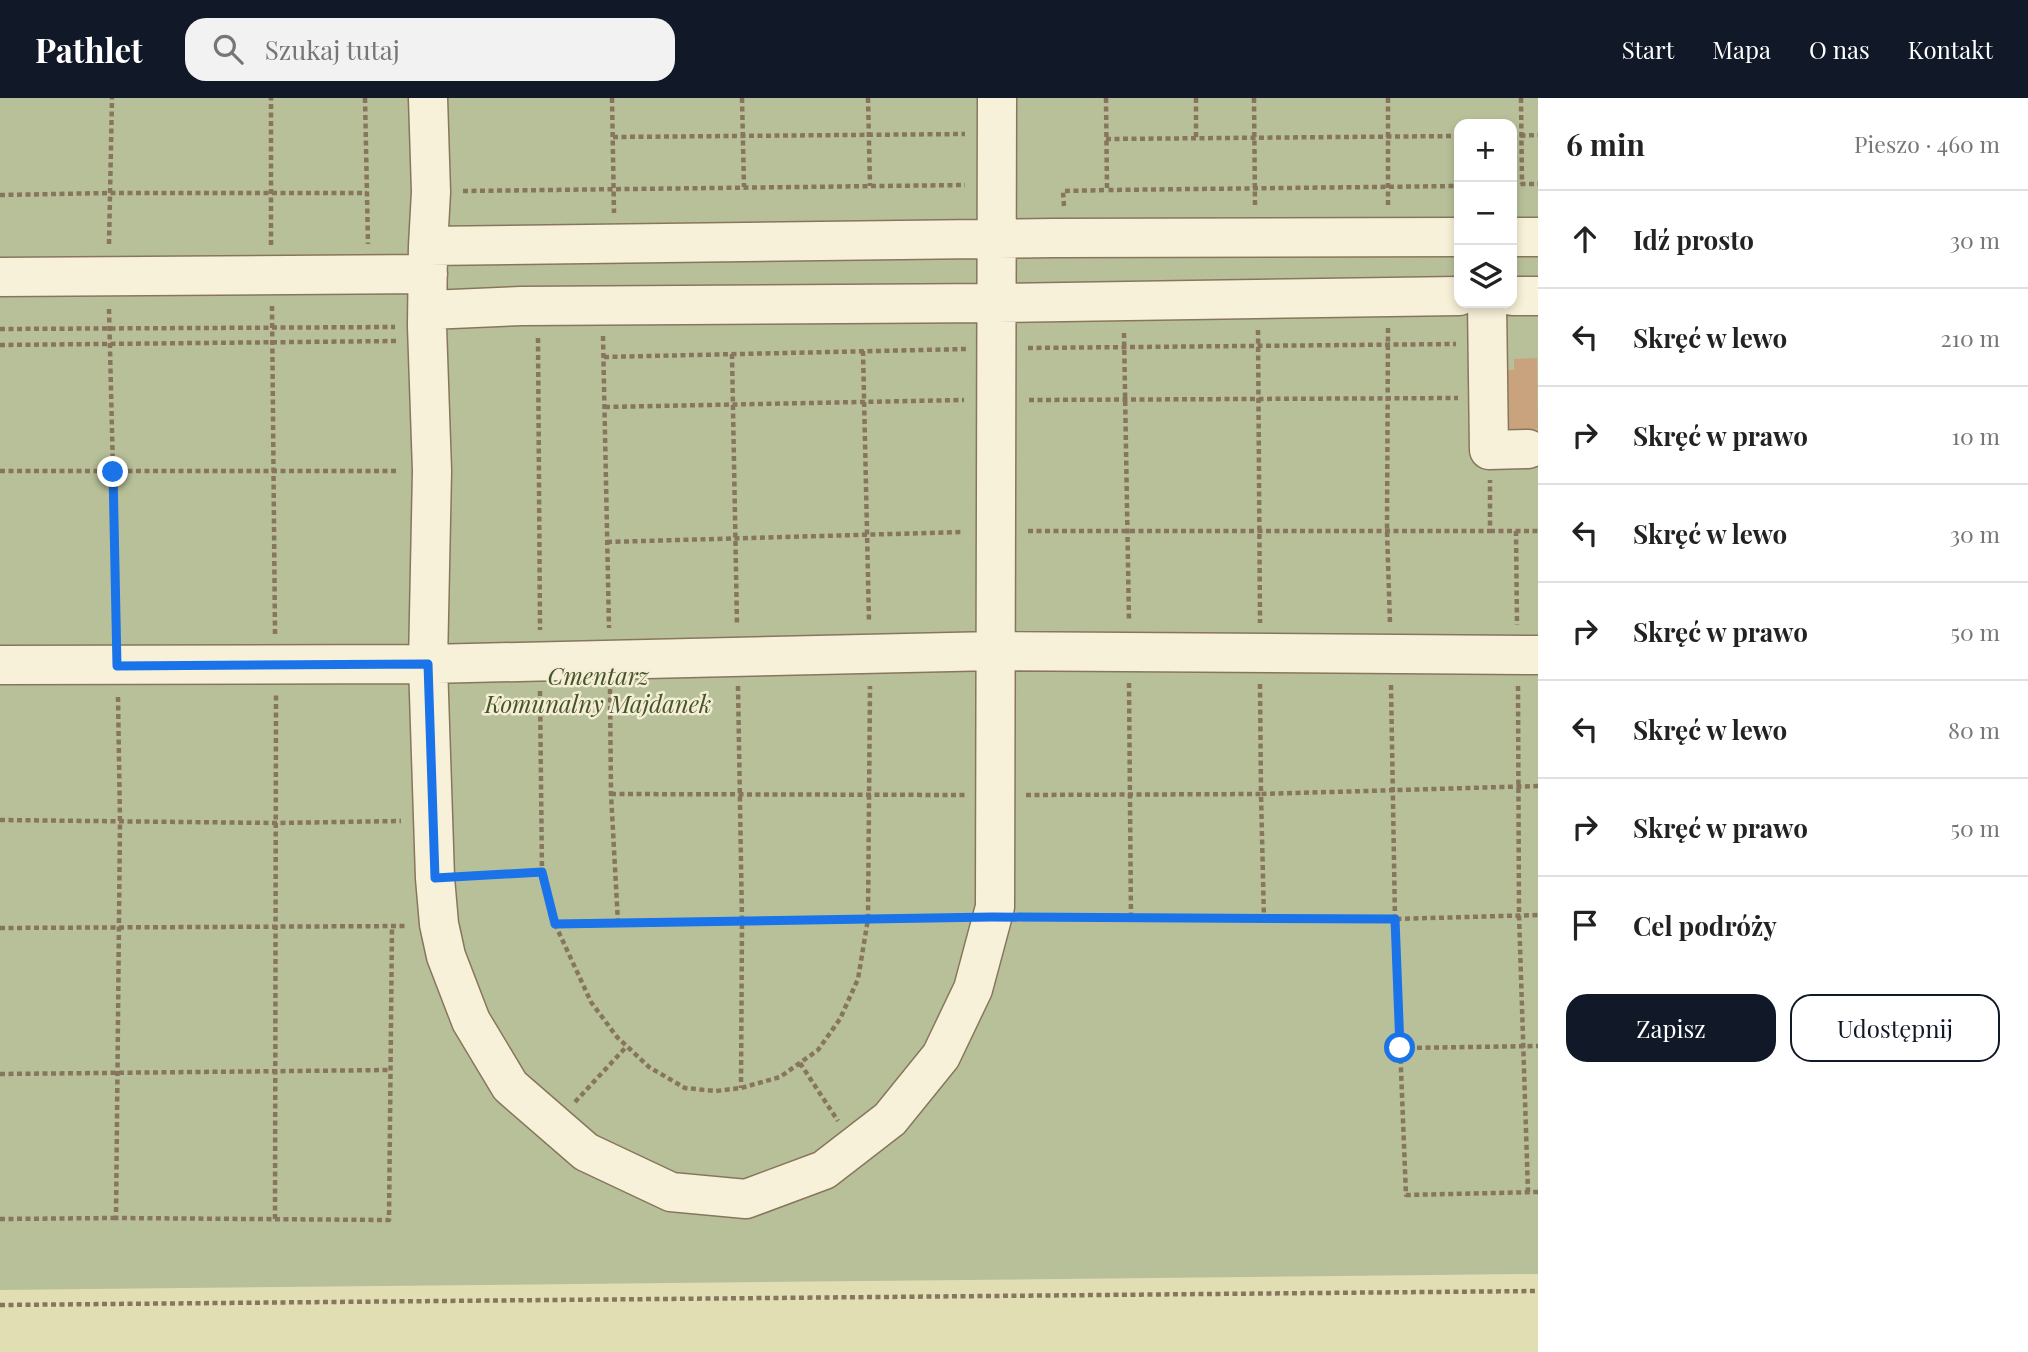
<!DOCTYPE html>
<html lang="pl">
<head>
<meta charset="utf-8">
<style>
	:root { --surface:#fff; --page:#f2f2f2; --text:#222; --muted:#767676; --line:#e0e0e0; --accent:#111827 }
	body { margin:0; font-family:"Playfair Display",serif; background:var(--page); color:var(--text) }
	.controls { position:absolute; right:21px; top:21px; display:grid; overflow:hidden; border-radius:14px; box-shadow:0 4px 10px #0003 }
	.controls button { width:63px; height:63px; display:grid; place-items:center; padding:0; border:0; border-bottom:2px solid var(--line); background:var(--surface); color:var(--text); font:35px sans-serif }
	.stop { position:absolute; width:21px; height:21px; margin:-16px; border:5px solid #1a73e8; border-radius:50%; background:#fff }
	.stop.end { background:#1a73e8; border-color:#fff; box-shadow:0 2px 7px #0008 }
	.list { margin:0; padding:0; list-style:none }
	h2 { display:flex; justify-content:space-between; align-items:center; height:91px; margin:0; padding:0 28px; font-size:30px }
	h2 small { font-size:23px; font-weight:400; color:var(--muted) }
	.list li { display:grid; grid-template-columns:46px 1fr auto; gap:21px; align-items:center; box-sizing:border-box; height:98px; padding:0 28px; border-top:2px solid var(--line) }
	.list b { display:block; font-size:26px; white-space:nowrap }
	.list em { font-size:23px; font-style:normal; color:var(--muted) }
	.actions { display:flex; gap:14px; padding:21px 28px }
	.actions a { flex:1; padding:16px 0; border:2px solid var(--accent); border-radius:21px; text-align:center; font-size:24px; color:var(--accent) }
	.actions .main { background:var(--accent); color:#fff }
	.icon { flex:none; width:38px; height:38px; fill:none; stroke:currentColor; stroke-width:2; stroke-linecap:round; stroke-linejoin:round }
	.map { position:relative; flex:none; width:1538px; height:1254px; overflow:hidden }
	header { display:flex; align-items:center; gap:42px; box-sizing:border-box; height:98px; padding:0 35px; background:var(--accent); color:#fff }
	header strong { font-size:33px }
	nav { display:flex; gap:38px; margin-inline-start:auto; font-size:24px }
	.search { width:490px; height:63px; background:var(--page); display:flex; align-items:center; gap:18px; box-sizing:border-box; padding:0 24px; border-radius:21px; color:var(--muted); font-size:26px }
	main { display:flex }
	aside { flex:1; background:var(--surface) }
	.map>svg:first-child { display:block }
	.farmland { fill:#e2deb4 }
	.cemetery { fill:#b8c099; fill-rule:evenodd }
	.building { fill:#c9a37e }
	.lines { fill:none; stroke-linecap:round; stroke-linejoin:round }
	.minor-casing { stroke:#87765d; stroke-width:41 }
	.path { stroke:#87765d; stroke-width:4.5; stroke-dasharray:5 3.5; stroke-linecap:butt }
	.minor { stroke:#f8f1d9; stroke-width:38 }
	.route { stroke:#1a73e8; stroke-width:9 }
	.labels { text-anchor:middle; stroke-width:5; stroke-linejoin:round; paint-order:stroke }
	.park-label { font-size:24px; font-style:italic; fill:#455427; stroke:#f4eed6 }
</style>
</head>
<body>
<header>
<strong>Pathlet</strong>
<div class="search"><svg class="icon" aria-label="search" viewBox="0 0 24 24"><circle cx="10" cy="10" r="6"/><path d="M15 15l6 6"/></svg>Szukaj tutaj</div>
<nav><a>Start</a><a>Mapa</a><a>O nas</a><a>Kontakt</a></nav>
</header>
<main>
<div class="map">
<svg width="1538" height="1254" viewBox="0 0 1538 1254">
	<rect width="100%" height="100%" fill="#ede4c6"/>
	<path class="farmland" d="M1538,1176V1254H0V1191Z"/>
	<path class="cemetery" d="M0,0H1538V1176L0,1192ZM1459,26H1512V205H1459Z"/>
	<path class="building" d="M1537,260L1538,331H1521V342H1500L1499,272H1514V261Z"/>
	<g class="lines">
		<g class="minor-casing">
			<path id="minor" d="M428,0L431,94L428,148L427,228L432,373L428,566L435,780L439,826L446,858L471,923L510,988L586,1054L671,1094L746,1101L824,1072L890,1021L941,958L973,891L995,809L997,0
				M1512,139H1538
				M428,148L1054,140L1459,139
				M0,179L428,176
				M1512,198H1538
				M1487,205L1489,352L1528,351
				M429,212L522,208L997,205L1459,198
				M0,567L428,566L995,553L1538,557"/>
		</g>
		<path class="path" d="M365,0L368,146
			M612,0L614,115
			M742,0L744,89
			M868,0L870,88
			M1106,0L1107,92L1459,88
			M1196,0V40
			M1254,0L1255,108
			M1388,0V108
			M1521,0L1522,86
			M1512,38L1538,37
			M613,39L965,36
			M1106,41L1459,38
			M1512,86H1538
			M463,93L965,87
			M0,97L109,95H367
			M1064,108L1063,93L1107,92
			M109,146L112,0
			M271,147V0
			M272,208L275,536
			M109,211L117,534
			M1388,230L1387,433L1390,526
			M0,231L395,229
			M1258,232L1260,525
			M1124,235L1129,523
			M603,238L609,530
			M538,240L540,532
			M0,247L398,243
			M1028,250L1456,246
			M863,253L869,524
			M732,256L737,527
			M604,259L966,251
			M1029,302L1458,300
			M605,309L964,302
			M0,373H399
			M1028,433H1490V382
			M1490,433H1538
			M1516,433L1517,527
			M607,444L963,434
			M1129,585L1131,821H1395L1538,817
			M1260,586L1261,696L1538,688
			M1391,587L1395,821L1406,1097L1538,1094
			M738,588L742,823L741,990
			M1518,588L1519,817L1528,1094
			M610,591L611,696L618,825
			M540,593L542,774
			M118,599L120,724L116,1120L389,1122L392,829
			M611,696L965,697
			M1026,697L1261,696L1264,821
			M0,722L276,725L401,723
			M467,778L542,774L555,826L960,819
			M1025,819L1131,821
			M555,826L591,904L617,939L649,969L685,990L716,993L741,990L780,979L818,952L840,921L858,881L868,821L870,588
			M0,830L406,828
			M1400,950L1538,948
			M800,965L838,1023
			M0,976L391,972
			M575,1004L627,948
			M0,1121L116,1120
			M275,1121L276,597
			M0,1207L1538,1193"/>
		<use href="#minor" class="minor"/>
	</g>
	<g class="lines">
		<path class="route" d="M113,374L117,568L428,566L435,780L542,774L555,826L992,819L1395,821L1400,950"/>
	</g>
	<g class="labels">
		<g class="park-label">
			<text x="598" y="587">Cmentarz<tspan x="598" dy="28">Komunalny Majdanek</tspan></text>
		</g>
	</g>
</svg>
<div class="controls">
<button>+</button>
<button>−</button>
<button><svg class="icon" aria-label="layers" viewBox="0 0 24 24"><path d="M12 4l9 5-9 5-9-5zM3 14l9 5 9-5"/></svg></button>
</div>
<div class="stop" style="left:1400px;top:950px"></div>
<div class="stop end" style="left:113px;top:374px"></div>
</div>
<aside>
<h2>6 min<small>Pieszo · 460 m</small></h2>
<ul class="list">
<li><svg class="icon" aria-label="ahead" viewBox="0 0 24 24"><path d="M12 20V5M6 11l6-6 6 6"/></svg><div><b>Idź prosto</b></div><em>30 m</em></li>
<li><svg class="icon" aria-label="left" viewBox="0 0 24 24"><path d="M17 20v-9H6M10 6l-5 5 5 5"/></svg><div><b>Skręć w lewo</b></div><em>210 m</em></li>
<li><svg class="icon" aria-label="right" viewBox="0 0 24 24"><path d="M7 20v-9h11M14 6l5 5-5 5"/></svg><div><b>Skręć w prawo</b></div><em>10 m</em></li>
<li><svg class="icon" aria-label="left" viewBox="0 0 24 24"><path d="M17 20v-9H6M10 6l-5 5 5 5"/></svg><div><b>Skręć w lewo</b></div><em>30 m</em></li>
<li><svg class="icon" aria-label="right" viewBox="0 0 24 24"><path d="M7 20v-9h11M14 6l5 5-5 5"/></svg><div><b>Skręć w prawo</b></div><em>50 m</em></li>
<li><svg class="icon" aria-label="left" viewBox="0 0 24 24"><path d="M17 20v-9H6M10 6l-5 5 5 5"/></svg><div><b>Skręć w lewo</b></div><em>80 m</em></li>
<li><svg class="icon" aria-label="right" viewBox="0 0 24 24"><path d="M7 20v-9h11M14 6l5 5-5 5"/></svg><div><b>Skręć w prawo</b></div><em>50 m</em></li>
<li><svg class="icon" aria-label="arrive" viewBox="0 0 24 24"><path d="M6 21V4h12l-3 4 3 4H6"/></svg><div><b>Cel podróży</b></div></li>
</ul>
<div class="actions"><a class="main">Zapisz</a><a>Udostępnij</a></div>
</aside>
</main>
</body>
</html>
